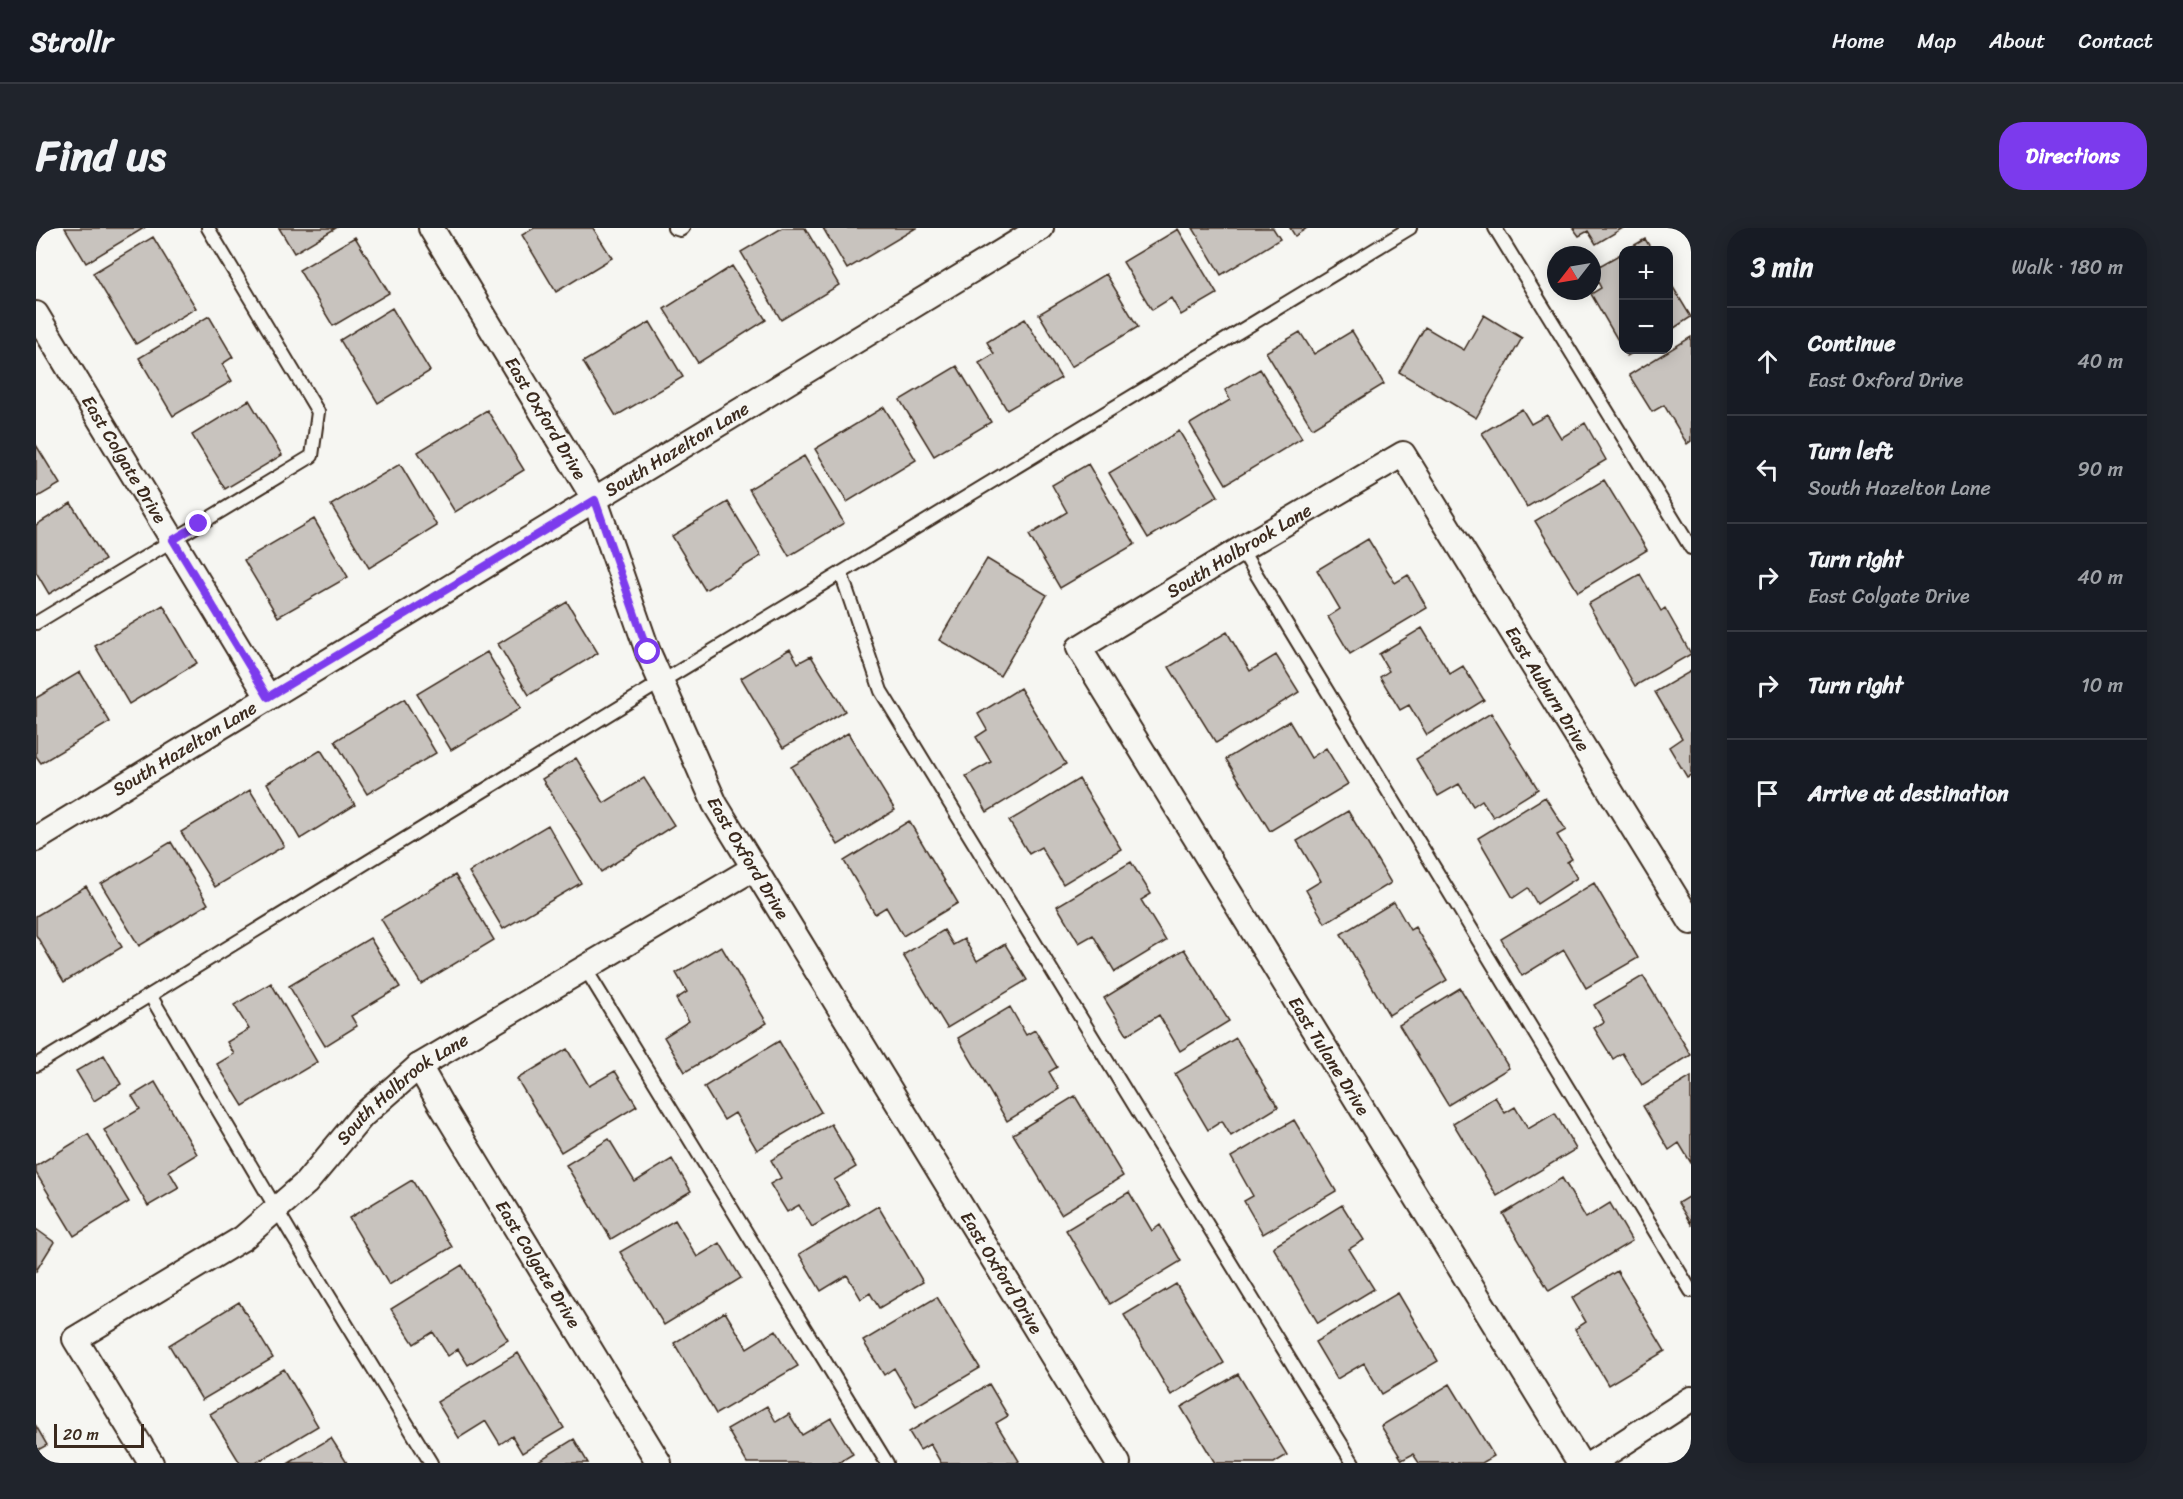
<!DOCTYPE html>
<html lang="en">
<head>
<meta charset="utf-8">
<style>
	:root { --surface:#171b24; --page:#20242c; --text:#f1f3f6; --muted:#9ea1a6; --line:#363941; --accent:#7c3aed }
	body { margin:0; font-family:Sriracha,sans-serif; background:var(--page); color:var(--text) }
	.controls { position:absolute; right:18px; top:18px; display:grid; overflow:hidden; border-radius:12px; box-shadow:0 3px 15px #0003 }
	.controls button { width:54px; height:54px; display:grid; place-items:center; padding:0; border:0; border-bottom:2px solid var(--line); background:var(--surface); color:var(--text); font:30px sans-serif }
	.compass { position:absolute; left:1511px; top:18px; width:54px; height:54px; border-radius:50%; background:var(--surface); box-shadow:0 3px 15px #0003; rotate:239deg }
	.scale { position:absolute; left:18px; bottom:15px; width:90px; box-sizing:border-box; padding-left:6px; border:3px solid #3b2a1e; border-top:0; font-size:16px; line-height:21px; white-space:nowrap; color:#3b2a1e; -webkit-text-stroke:4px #f6f6f2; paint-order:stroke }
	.stop { position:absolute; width:18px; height:18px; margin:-14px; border:4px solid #7c3aed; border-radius:50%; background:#fff }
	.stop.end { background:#7c3aed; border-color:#fff; box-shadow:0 2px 6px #0008 }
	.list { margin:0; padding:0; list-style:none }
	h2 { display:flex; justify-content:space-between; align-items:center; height:78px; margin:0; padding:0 24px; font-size:26px }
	h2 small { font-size:20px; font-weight:400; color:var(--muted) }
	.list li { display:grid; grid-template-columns:39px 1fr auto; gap:18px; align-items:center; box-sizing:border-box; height:108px; padding:0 24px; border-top:2px solid var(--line) }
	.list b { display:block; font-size:22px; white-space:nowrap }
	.list p { margin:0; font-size:20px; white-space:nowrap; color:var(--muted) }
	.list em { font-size:20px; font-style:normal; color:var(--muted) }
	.icon { flex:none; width:33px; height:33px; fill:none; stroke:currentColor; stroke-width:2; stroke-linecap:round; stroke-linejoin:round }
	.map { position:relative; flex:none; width:1655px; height:1235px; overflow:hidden; border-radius:24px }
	header { display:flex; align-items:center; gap:36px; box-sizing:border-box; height:84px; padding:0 30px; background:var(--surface); border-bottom:2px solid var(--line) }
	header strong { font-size:28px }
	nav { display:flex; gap:33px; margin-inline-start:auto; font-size:21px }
	.intro { display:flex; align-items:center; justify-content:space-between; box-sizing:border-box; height:144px; padding:0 36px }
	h1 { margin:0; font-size:42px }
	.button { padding:15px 27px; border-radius:24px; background:var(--accent); color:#fff; font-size:21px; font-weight:700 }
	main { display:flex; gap:36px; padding:0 36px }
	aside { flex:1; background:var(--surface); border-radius:24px; box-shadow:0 3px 15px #0003 }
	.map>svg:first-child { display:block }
	.building { fill:#c8c3be; stroke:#3b2a1e; stroke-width:1.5 }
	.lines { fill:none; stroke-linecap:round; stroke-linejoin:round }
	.lane-casing { stroke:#3b2a1e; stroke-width:16 }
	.street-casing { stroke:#3b2a1e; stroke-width:28 }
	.lane { stroke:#f6f6f2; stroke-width:12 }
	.street { stroke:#f6f6f2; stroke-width:24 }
	.route { stroke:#7c3aed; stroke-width:8 }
	.labels { text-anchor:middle; stroke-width:5; stroke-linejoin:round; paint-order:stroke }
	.street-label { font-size:18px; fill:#3b2a1e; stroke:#f6f6f2 }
</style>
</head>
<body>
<header>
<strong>Strollr</strong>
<nav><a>Home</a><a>Map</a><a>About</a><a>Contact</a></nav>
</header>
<div class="intro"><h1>Find us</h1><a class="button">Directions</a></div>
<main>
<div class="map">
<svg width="1655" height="1235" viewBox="0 0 1655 1235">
	<rect width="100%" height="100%" fill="#f6f6f2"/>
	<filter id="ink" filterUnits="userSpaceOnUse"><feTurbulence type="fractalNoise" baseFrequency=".0167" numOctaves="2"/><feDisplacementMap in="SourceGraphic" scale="12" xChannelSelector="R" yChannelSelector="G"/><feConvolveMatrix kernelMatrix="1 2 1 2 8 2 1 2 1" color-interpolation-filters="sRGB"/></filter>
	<g filter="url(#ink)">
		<path class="building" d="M29,0H108L50,35Z
			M243,0H300L258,25Z
			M498,0H557L576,30L520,64L486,7Z
			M746,0H769L803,57L745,92L705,24Z
			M787,0H880L811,41Z
			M1157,0H1237L1244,11L1185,47Z
			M1254,0H1271L1259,8Z
			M1537,0H1587L1560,16L1552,3L1543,8Z
			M1142,1L1181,66L1145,87L1135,70L1116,82L1087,34Z
			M117,9L160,80L100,116L57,45Z
			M319,9L353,65L297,98L263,42Z
			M1609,11L1616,22H1590Z
			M1588,24V122H1602L1591,128L1555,66L1565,60L1556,42Z
			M696,38L730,92L662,135L628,81Z
			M1070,46L1102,99L1035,139L1003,86Z
			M1632,51L1655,89L1632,104Z
			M356,80L394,143L342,175L304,112Z
			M1448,87L1486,110L1440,190L1363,144L1389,99L1428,122Z
			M173,88L197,129L186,136L196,153L137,188L103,130Z
			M989,91L1025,150L971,182L943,135L958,126L951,114Z
			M614,94L647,149L580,188L547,134Z
			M1316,103L1348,156L1276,200L1230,124L1264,104L1278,126Z
			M1655,109V213L1651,216L1628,177L1616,184L1593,147Z
			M921,138L955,194L898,228L864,172Z
			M1224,141L1266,210L1190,256L1154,196L1194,172L1189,162Z
			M213,172L246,227L189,261L156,207Z
			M848,179L880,232L811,274L779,221Z
			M1486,181L1495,196L1511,187L1525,210L1549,195L1570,232L1491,279L1446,205Z
			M451,182L488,242L419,284L382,224Z
			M1143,203L1182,268L1112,310L1073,245Z
			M0,217L24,256L0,270Z
			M768,228L808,295L753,328L713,261Z
			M364,236L401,298L333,340L295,277Z
			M1052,236L1099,316L1024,360L993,307L1031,284L1016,257Z
			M1568,252L1611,322L1542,364L1499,293Z
			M692,274L725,328L669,362L636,308Z
			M35,275L69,332L13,366L0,344V297Z
			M278,291L312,349L242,389L208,332Z
			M1332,311L1359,355L1372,347L1391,380L1314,426L1292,389L1304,381L1281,342Z
			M951,331L1011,367L964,448L903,412Z
			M1604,346L1625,383L1629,380L1655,426L1599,458L1552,376Z
			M531,374L562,425L493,467L462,416Z
			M127,377L161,435L93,476L59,418Z
			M1386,400L1414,446L1427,438L1448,472L1391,507L1373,477L1364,482L1344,449L1353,443L1343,426Z
			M1191,404L1214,443L1240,427L1263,464L1180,515L1133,439Z
			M754,421L762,435L775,428L809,483L747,520L705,450Z
			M451,424L485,480L415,522L381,466Z
			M1655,443V547L1651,549L1633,519L1646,510L1619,464Z
			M44,444L74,494L5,535L0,528V470Z
			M984,460L1030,536L951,584L930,548L955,534L940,509L951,502L942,486Z
			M368,471L400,525L331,566L299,513Z
			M1455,485L1502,561L1457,589L1446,572L1437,578L1423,556L1402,568L1380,531Z
			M1253,493L1275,530L1290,520L1312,556L1234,603L1190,531Z
			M812,505L859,582L802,617L755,539Z
			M285,522L319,577L264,611L231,555Z
			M540,530L568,575L608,550L638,597L565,644L506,551Z
			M1043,551L1085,621L1027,656L1005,619L993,626L973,593Z
			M214,562L248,618L179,659L145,604Z
			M1509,569L1530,602L1521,607L1536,631L1531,634L1541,650L1501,676L1492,660L1477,670L1442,610Z
			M1312,583L1355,655L1289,695L1270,662L1285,653L1261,613Z
			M873,593L922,675L867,708L850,679L839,686L808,633Z
			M512,597L545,655L467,701L433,644Z
			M135,614L172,676L103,718L65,656Z
			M1095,634L1115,666L1105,672L1130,713L1079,744L1057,707L1043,715L1021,678Z
			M419,647L458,712L385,756L345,691Z
			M1558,655L1602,730L1550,760L1528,722L1486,748L1465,711Z
			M50,658L86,719L28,754L0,707V688Z
			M1358,674L1374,702L1379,699L1411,752L1353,787L1305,706Z
			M908,702L917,717L928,711L941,733L969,716L991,752L911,800L867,727Z
			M334,710L364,759L315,788L321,798L289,818L253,758Z
			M685,718L731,795L649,844L628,809L653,793L640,771L651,764L640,745Z
			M1148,721L1193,793L1144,823L1123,787L1091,807L1068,770Z
			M1607,748L1655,827L1606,857L1586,825L1577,831L1558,800L1568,794L1558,777Z
			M235,755L281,834L207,878L181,836L198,826L191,814L213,801L198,777Z
			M1424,760L1473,840L1412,877L1363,797Z
			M974,779L990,807L999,802L1021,839L1013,844L1023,861L971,893L922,810Z
			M1200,810L1242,879L1195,908L1186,893L1172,902L1139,846Z
			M743,813L785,884L721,922L699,885L688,892L668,859Z
			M531,821L553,858L579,843L601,878L525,924L481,851Z
			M68,827L85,856L58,873L40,843Z
			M1655,849V935L1643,915L1633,922L1607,878Z
			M119,854L161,926L133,943L143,960L112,978L68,902L104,881L96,868Z
			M1039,868L1087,948L1025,986L977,906Z
			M1459,869L1469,885L1479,879L1492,901L1519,885L1540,921L1461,968L1417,895Z
			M1258,892L1300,963L1227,1006L1208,973L1217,968L1195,929Z
			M795,896L820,939L798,952L813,977L776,999L763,977L751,984L734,956L745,950L735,932Z
			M52,906L93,974L38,1008L0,945V938Z
			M573,911L599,954L636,931L655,963L575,1011L530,937Z
			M1526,950L1550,990L1574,975L1596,1013L1513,1063L1467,986Z
			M376,952L416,1019L353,1057L313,990Z
			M1093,964L1116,1003L1124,997L1145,1033L1074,1076L1030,1002Z
			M1655,967V996L1642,975Z
			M1306,977L1328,1012L1313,1021L1338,1061L1282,1095L1237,1019Z
			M842,978L887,1054L843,1080L834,1065L825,1071L811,1047L785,1063L763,1026Z
			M639,992L661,1029L684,1015L705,1050L628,1097L584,1024Z
			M0,1001L18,1014L0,1043Z
			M426,1037L472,1112L432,1137L422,1121L412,1128L397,1104L378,1116L355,1081Z
			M1581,1043L1629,1123L1572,1157L1539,1101L1550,1094L1536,1070Z
			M1140,1056L1188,1135L1135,1167L1088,1087Z
			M1362,1065L1402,1133L1346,1166L1328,1135L1301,1151L1279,1114Z
			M901,1069L944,1140L880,1178L858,1140L848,1147L827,1113Z
			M203,1074L237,1130L166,1172L133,1117Z
			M689,1084L711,1120L740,1102L762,1138L680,1186L638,1115Z
			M482,1125L528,1200L486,1225L476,1208L464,1216L450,1193L423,1210L401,1174Z
			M248,1141L282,1198L220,1235H204L174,1186Z
			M1202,1146L1251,1227L1238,1235H1179L1145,1179Z
			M953,1156L972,1188L960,1195L983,1233L980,1235H905L894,1216L884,1222L873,1204Z
			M1414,1156L1458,1228L1446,1235H1383L1377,1226L1366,1232L1345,1198Z
			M731,1178L740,1194L753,1186L766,1207L795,1190L817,1226L802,1235H711L691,1201Z
			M0,1198L11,1217L0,1223Z
			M295,1210L311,1235H253Z
			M538,1211L552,1235H499Z"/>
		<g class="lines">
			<g class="lane-casing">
				<path id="lane" d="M638,0L644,2L647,0
					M1459,0L1655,320
					M1205,321L1655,1063
					M805,345L845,463L1317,1235
					M0,395L276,228L282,184L172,0
					M549,740L851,1235
					M114,767L257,1009L395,1235
					M0,837L625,454L1374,0"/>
			</g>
			<g class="street-casing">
				<g id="street">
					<path id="s1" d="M395,0L559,272L612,424L679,576L1082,1235"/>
					<path id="s2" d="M0,86L232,469"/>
					<path id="s3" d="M0,611L1005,0"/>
					<path id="s4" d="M383,838L404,875L623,1235"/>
					<path id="s5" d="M115,1235L39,1111L207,1010L270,955L326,888L383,838L718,640"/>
					<path id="s6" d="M1544,1235L1043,420L1205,321L1367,226L1655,694"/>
					<path d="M1556,1235L1655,1171"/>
				</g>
			</g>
			<use href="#lane" class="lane"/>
			<use href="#street" class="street"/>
		</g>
	</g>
	<g class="lines" filter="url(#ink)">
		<path class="route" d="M163,296L137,312L232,469L559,272L612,424"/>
	</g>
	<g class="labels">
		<g class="street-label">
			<text dy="6" stroke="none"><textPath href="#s1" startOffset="222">East Oxford Drive</textPath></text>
			<text dy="6" stroke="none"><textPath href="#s3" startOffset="750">South Hazelton Lane</textPath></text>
			<text dy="6" stroke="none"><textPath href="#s2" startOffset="170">East Colgate Drive</textPath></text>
			<text dy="6" stroke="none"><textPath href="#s6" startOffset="1144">South Holbrook Lane</textPath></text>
			<text dy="6" stroke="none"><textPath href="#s6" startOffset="1610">East Auburn Drive</textPath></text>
			<text dy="6" stroke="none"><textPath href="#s3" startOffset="174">South Hazelton Lane</textPath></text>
			<text dy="6" stroke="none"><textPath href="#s1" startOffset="708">East Oxford Drive</textPath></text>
			<text transform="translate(1293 828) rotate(58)" y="6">East Tulane Drive</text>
			<text dy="6" stroke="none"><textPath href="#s5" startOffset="561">South Holbrook Lane</textPath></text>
			<text dy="6" stroke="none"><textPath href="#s4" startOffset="231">East Colgate Drive</textPath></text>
			<text dy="6" stroke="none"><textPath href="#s1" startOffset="1194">East Oxford Drive</textPath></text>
		</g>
	</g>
</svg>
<div class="controls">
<button>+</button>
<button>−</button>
</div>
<svg class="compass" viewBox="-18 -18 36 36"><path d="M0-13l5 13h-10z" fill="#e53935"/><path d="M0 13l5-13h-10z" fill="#9ea1a6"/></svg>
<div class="scale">20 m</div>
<div class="stop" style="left:612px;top:424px"></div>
<div class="stop end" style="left:163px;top:296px"></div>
</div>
<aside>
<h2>3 min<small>Walk · 180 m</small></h2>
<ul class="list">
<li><svg class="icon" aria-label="ahead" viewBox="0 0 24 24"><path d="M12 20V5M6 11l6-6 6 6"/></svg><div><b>Continue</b><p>East Oxford Drive</p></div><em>40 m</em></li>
<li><svg class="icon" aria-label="left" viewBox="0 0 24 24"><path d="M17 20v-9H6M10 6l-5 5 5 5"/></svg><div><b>Turn left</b><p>South Hazelton Lane</p></div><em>90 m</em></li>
<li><svg class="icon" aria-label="right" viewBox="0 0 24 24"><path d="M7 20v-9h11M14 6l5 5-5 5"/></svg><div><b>Turn right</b><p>East Colgate Drive</p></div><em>40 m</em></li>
<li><svg class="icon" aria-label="right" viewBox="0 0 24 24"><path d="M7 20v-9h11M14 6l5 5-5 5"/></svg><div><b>Turn right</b></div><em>10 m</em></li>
<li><svg class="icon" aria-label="arrive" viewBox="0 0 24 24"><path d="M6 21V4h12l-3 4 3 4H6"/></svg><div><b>Arrive at destination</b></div></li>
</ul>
</aside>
</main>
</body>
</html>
